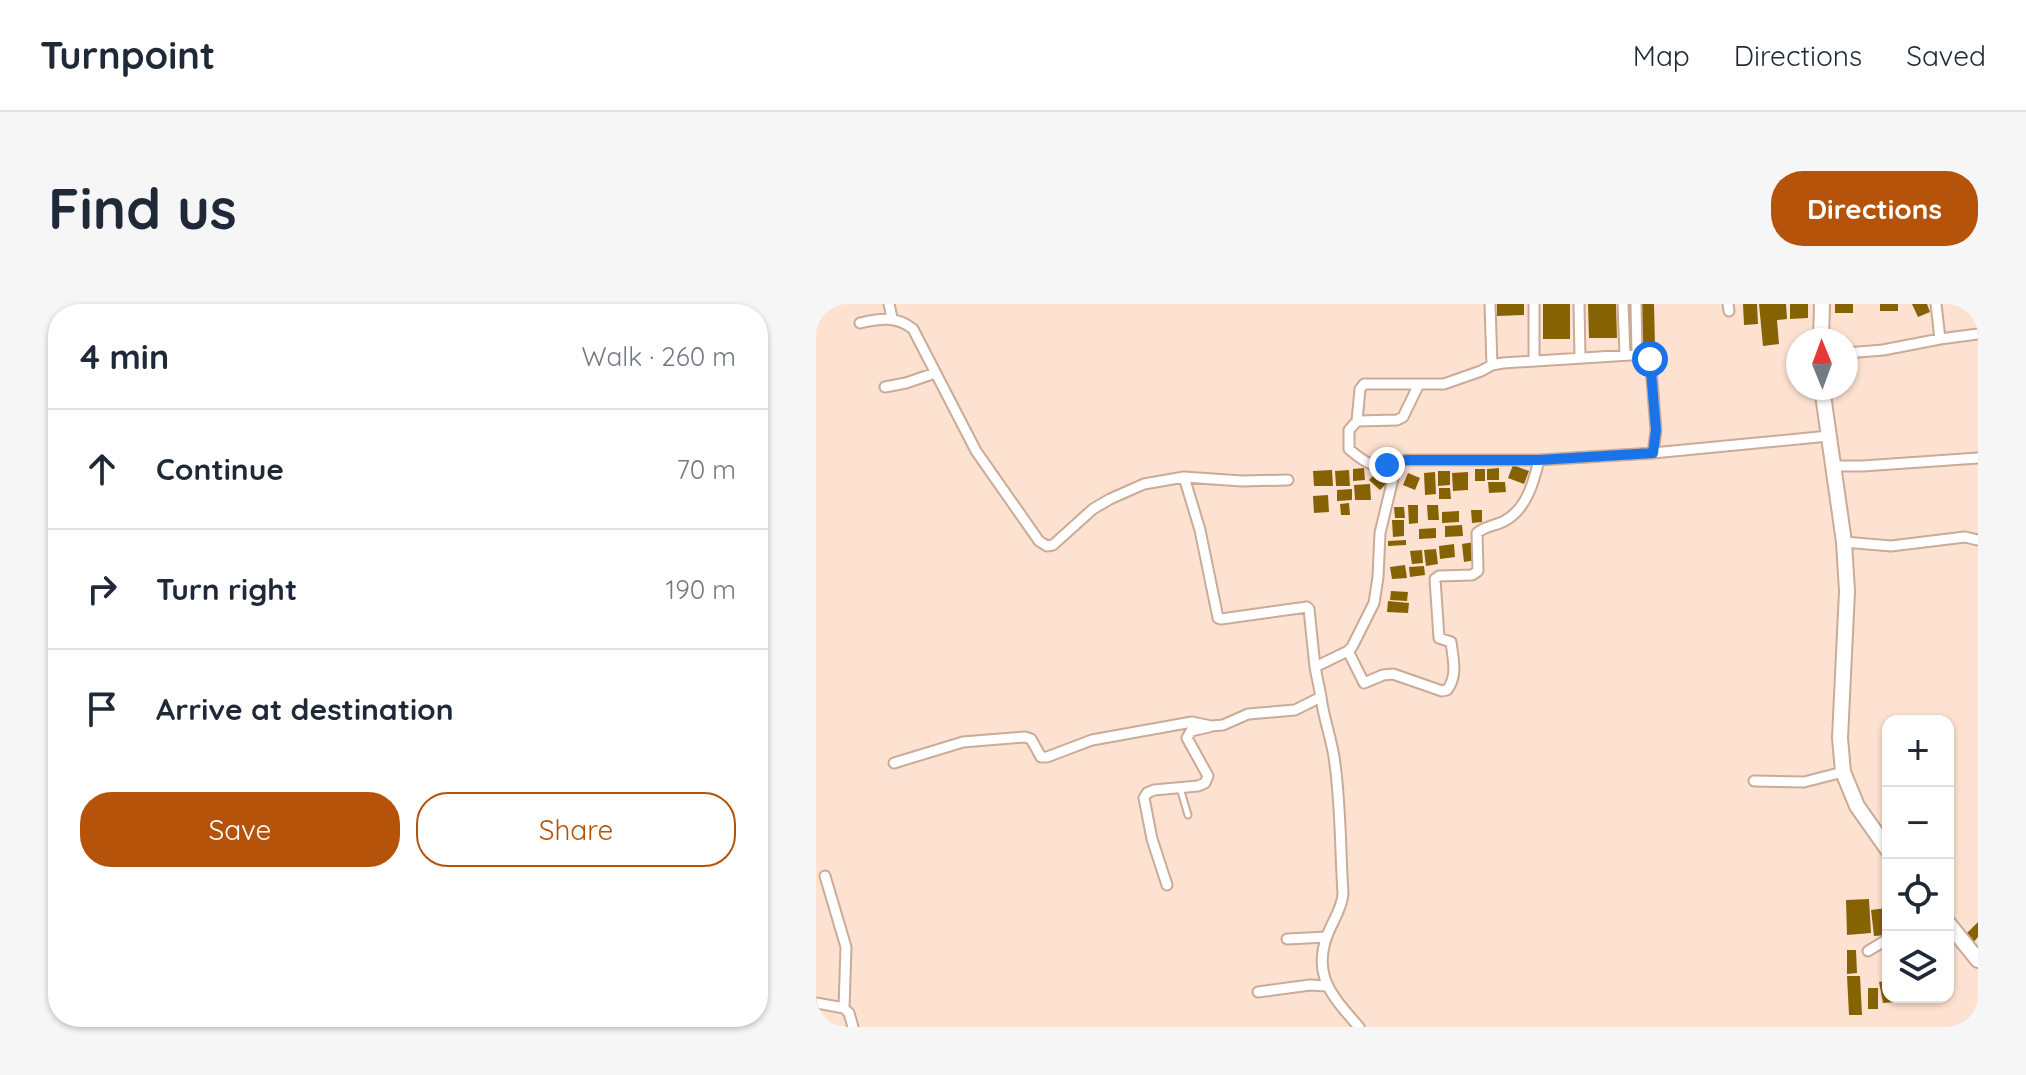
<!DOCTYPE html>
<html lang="en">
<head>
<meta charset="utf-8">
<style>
	:root { --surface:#fff; --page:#f6f6f7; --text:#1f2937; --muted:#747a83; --line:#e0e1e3; --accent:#b45309 }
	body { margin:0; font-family:Quicksand,sans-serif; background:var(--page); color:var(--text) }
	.controls { position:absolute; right:24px; bottom:24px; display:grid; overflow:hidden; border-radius:16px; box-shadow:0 2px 6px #0004 }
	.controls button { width:72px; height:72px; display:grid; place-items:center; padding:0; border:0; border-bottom:2px solid var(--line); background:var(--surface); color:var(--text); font:40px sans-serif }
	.compass { position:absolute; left:970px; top:24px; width:72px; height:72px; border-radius:50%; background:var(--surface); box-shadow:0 2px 6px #0004; rotate:359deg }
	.stop { position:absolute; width:24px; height:24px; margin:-18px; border:6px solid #1a73e8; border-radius:50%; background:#fff }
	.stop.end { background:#1a73e8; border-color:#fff; box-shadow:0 2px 8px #0008 }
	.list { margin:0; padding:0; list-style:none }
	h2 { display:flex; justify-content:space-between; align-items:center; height:104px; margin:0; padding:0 32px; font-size:34px }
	h2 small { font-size:26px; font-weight:400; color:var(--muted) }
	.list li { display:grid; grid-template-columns:52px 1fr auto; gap:24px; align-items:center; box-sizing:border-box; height:120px; padding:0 32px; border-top:2px solid var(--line) }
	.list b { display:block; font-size:30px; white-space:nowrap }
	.list em { font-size:26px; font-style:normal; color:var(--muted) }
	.actions { display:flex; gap:16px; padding:24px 32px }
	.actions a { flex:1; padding:18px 0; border:2px solid var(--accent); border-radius:32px; text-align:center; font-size:28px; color:var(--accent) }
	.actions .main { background:var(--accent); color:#fff }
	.icon { flex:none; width:44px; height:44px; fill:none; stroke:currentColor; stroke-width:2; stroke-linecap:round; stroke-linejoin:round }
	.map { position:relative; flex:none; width:1162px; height:723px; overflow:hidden; border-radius:32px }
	header { display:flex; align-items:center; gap:48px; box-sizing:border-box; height:112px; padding:0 40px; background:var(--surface); border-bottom:2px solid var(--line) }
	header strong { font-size:38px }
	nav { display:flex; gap:44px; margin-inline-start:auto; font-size:28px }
	.intro { display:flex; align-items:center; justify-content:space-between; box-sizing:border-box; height:192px; padding:0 48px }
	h1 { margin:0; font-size:56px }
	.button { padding:20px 36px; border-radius:32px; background:var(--accent); color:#fff; font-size:28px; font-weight:700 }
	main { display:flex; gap:48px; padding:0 48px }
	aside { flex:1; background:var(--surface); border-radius:32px; box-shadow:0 2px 6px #0004 }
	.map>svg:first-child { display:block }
	.building { fill:#866302 }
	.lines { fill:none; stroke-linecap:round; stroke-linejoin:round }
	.service-casing { stroke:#cbab97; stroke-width:9 }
	.minor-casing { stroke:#cbab97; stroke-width:13 }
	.primary-casing { stroke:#cbab97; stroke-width:18 }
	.service { stroke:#fff; stroke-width:5 }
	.minor { stroke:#fff; stroke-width:9 }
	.primary { stroke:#fff; stroke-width:14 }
	.route { stroke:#1a73e8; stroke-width:10 }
</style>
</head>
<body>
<header>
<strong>Turnpoint</strong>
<nav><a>Map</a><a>Directions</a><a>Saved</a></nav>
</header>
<div class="intro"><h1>Find us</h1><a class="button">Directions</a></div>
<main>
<aside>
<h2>4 min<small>Walk · 260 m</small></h2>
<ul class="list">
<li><svg class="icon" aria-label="ahead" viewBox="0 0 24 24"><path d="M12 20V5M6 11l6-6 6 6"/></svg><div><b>Continue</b></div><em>70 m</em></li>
<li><svg class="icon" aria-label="right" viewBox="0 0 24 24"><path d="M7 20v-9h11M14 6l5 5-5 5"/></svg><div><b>Turn right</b></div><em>190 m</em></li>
<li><svg class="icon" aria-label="arrive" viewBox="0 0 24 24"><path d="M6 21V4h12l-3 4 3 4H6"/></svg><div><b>Arrive at destination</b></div></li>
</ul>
<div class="actions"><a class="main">Save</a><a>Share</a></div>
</aside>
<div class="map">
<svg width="1162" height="723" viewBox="0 0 1162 723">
	<rect width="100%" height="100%" fill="#fde2d1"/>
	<path class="building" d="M681,0H708V11L681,12Z
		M727,0H754V35H727Z
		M772,0H800L801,34H773Z
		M825,0H838L839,42H826Z
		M927,0H941L942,20L928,21Z
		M943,0H970L971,15L961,16L963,40L947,42Z
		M974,0H992V14L974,15Z
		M1019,0H1037V9H1019Z
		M1064,0H1082V7H1064Z
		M1096,0H1111L1114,8L1102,13Z
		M697,161L713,167L708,180L692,174Z
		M548,164L549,176L537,177V165Z
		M683,164V176H671V165Z
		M659,165H669V177H659Z
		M516,166L517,182H498L497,167Z
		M533,166L534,182H520L519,167Z
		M622,167H634V181L622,182Z
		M561,168L572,178L564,186L553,176Z
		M619,168L620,190L609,191L608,169Z
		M652,168V186L637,187L636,169Z
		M592,169L604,174L599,186L587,181Z
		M672,178H689L690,188L673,189Z
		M554,180L555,196H539L538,181Z
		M623,184H634L635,195H623Z
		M536,185V196L521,197V186Z
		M512,191L513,208L498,209L497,192Z
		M533,199L534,211H525L524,200Z
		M592,201H602V219L593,220Z
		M611,201H622L623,216H612Z
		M578,203H588L589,214H579Z
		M655,206H666V218L656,219Z
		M643,207V218L626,219V208Z
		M576,216H588V232L577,233Z
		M646,221L647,232L629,233V222Z
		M620,224V234L603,235V225Z
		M590,236V241L572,242V237Z
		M658,238L660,256L648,258L646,240Z
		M638,240L639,253L624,255L623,242Z
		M620,245L622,260L610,262L608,246Z
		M606,246L607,259L596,260L594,247Z
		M589,261L591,274L576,275L574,263Z
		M608,262L609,271L594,273L593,263Z
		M575,287L592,288L591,297L574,296Z
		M572,297L593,299L592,309L571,308Z
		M1053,595L1055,629L1031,631L1030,596Z
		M1071,604L1072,631L1058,632L1055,606Z
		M1162,618V633L1157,639L1149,631Z
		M1031,646H1040L1041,669L1031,670Z
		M1066,646H1072V693H1078L1079,698L1067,699L1063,678L1069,677Z
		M1031,672H1044L1046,711H1033Z
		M1052,684H1062V705H1052Z"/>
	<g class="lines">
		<g class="service-casing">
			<path id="service" d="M364,484L372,511"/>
		</g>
		<g class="minor-casing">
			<path id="minor" d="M73,0L76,14
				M674,0L676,61L687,59L830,50L834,52L840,126L837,149
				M763,0L764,53
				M807,0L809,51
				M820,0L821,50
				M912,0L913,7
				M44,19C64,14 81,12 97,25L160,147L223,237L231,242L237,241L277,205L294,195L328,180L368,173
				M1124,35L1162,30
				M1030,49L1067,46L1124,35L1120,0
				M718,57V0
				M69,83L90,79L119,69
				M541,117L544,85L548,80H628L665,67L676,61
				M581,158C558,165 550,160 533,145V126L541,117L581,116L587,113L603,80
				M1019,162H1047L1162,154
				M472,176L426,177L368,173L384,226L402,314L405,315L491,303L493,305L499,363
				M1028,238L1075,242L1149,233L1162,236
				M532,347L548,379L567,371L577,370L626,387L631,386C642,372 637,355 635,338L623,334L619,275L623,272L656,271L662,267L661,229C670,221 681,222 690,216C711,204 718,177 723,156
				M505,393C507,412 515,433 518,453C525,498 524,544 527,590C526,605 516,618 511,632C496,673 518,694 543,723
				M78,459L147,438L209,433L215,435L225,453H231L276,436L376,418L395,422L407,421L432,410L479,406L505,393L499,363L532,347L536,343L558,299L562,273L564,229L581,158L590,156H723L837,149L1013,132
				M938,477L988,478L1027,468
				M9,572L30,643L28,704
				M351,581L336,535L328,494L331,489L338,486L382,482L389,479L392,472L371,434L375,427L393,423
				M471,635L511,633
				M1052,647L1072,635
				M442,688L494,681L511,682
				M0,699L28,704L33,709L37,723"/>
		</g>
		<g class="primary-casing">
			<path id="primary" d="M1005,36L1006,0
				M1006,84L1028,238L1031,287L1024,434L1027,468L1041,502L1072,546
				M1132,619L1162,656"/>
		</g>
		<use href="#service" class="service"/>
		<use href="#minor" class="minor"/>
		<use href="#primary" class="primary"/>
	</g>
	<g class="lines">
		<path class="route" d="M571,161L590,156H723L837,149L840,126L834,55"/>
	</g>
</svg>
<div class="controls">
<button>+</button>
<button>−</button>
<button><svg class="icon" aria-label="locate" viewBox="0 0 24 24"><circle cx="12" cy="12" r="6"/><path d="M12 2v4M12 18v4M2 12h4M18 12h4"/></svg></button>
<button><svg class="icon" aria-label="layers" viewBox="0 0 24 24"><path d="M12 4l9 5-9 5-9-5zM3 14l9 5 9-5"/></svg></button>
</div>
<svg class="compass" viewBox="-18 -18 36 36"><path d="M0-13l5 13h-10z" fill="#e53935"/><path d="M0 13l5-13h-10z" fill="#747a83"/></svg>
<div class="stop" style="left:834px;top:55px"></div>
<div class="stop end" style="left:571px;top:161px"></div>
</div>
</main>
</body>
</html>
